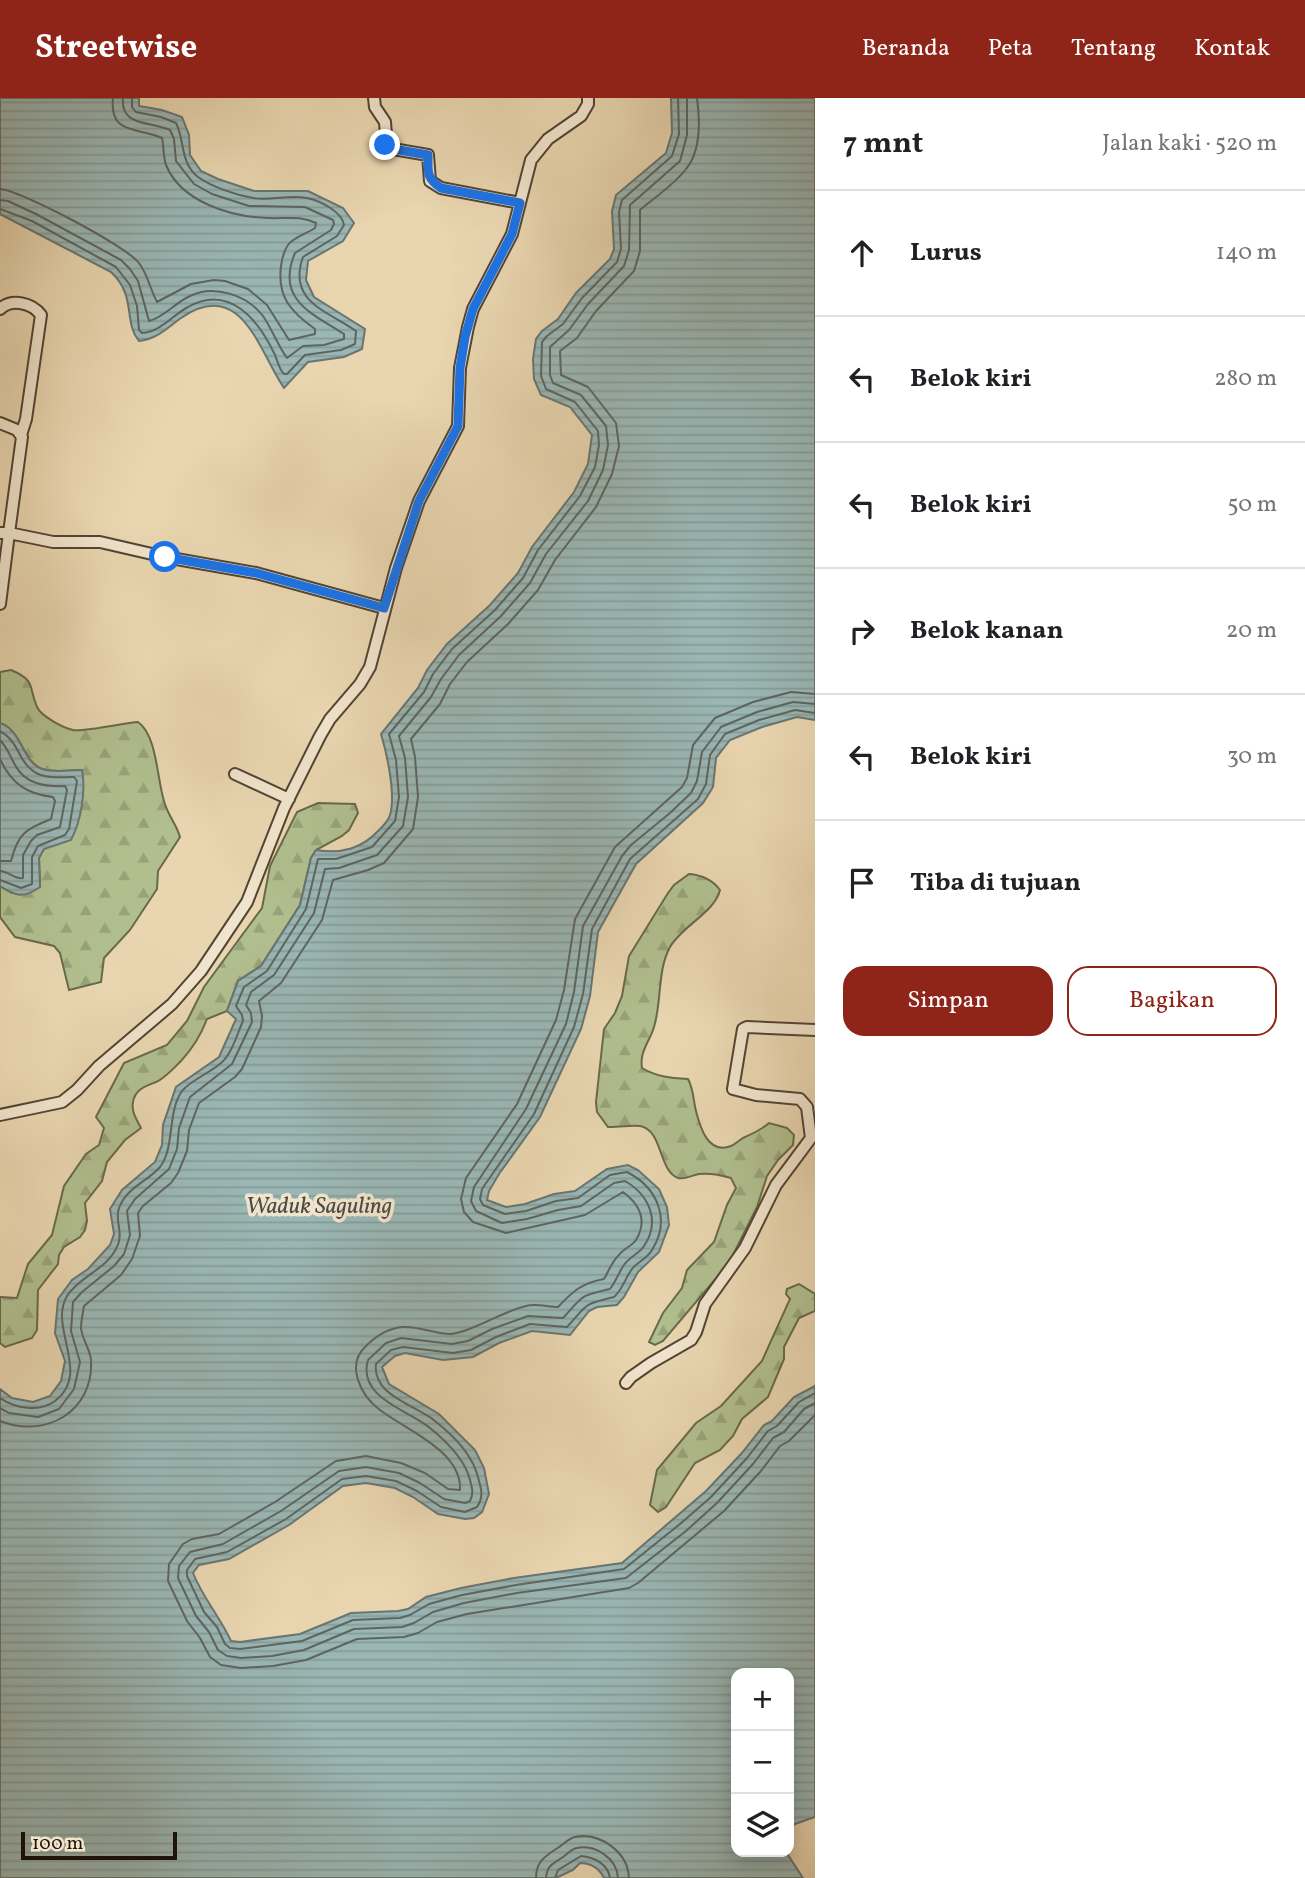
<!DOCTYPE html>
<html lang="id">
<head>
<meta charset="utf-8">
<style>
	:root { --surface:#fff; --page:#f2f2f2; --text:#202124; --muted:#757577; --line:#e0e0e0; --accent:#8f2418 }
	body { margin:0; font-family:Vollkorn,serif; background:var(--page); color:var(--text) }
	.controls { position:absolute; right:21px; bottom:21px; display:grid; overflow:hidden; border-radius:14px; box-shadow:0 4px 18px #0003 }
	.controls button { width:63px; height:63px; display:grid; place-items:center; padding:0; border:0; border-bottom:2px solid var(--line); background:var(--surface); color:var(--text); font:35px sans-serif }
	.scale { position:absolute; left:21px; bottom:18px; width:156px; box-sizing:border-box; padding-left:7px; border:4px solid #20130a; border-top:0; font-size:19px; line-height:24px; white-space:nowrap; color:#20130a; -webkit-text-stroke:5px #f1e4cc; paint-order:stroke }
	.stop { position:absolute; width:21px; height:21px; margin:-16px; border:5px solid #1a73e8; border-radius:50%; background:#fff }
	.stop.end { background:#1a73e8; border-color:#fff; box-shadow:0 2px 7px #0008 }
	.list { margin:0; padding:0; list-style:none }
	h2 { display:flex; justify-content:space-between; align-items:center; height:91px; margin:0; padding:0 28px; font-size:30px }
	h2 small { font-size:23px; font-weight:400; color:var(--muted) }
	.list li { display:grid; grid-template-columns:46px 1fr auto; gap:21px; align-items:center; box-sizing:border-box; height:126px; padding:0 28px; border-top:2px solid var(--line) }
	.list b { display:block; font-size:26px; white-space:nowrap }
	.list em { font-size:23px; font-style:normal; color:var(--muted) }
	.actions { display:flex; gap:14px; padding:21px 28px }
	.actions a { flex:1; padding:16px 0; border:2px solid var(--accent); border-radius:21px; text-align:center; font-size:24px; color:var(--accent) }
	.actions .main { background:var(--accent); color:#fff }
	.icon { flex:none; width:38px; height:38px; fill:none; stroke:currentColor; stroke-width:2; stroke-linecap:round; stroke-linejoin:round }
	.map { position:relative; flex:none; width:815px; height:1780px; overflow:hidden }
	header { display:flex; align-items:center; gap:42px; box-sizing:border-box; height:98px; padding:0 35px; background:var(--accent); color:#fff }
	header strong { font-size:33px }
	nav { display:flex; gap:38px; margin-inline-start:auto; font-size:24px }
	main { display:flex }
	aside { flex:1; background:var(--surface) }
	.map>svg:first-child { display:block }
	.forest { fill:url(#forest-firs); stroke:#68694c; stroke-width:2 }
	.water { fill:url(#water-rules); stroke:#697571; stroke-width:2 }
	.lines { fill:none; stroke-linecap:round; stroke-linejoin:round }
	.shore { stroke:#5d6560; stroke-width:2 }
	.minor-casing { stroke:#524434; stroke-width:14 }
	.minor { stroke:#f1e4cc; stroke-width:10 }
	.route { stroke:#1a73e8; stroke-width:9 }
	.labels { text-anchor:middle; stroke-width:7; stroke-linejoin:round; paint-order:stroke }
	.water-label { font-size:23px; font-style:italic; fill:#4b4c46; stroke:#f1e4cc }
</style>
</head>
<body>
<header>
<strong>Streetwise</strong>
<nav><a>Beranda</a><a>Peta</a><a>Tentang</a><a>Kontak</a></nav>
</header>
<main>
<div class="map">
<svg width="815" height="1780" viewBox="0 0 815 1780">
	<defs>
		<pattern id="forest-firs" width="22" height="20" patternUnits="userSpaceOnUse" patternTransform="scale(1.75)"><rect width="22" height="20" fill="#b1bf8f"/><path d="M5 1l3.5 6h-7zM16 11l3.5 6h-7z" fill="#98a37a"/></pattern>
		<pattern id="water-rules" width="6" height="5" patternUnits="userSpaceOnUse" patternTransform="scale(1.75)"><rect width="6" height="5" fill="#9ab7b5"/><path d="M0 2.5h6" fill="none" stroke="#849c9a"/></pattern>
	</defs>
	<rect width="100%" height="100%" fill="#e9d6b0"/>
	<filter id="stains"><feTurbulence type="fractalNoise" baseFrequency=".00286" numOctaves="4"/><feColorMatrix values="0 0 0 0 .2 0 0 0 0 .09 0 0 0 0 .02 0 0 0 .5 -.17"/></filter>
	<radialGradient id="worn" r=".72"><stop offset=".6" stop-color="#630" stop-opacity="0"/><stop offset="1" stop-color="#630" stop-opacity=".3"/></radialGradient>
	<path class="forest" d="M11,572C37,583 28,589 37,609C41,618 63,630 73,632C84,634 124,625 138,624C157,637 157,681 164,703C167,716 177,727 180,739L158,773L157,791L130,832L104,860L101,884L69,892L60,855L54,848L15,839L0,819V788L12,795L40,789L39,760L82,672C69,672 54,675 42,671C22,663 23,634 0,625V574Z
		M318,705L355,706L358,715L349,732L342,738L316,752L311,760L300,807L261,868L238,883L227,913L207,921C201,937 193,950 181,963C175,969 164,981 156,984C146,988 135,991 133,1004C131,1014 137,1022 141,1030L125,1042L107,1064L102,1083L85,1105L87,1123L85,1132L80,1139L64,1149L59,1157L58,1166L38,1192L37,1232L32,1240L5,1249L0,1245V1199L17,1200L28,1166L52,1137L64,1088L86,1056L99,1047L104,1030L96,1019L124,965L167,947L187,923L204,889L262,810L270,768L297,714Z
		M689,776C702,777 712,781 720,792C715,814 682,828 670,849C657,873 662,903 654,929C650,943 639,954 642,970C657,979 671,980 688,981C694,992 693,1002 696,1013C700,1029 708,1057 731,1048C736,1046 740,1041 745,1039C754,1035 761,1032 769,1025L787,1030L794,1037L793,1047L778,1062L767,1078L757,1109L729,1165L663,1243L655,1247L649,1244L663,1215L682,1190L687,1172L714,1144L727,1107L736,1090L731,1080C721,1077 709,1075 699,1076C692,1077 685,1082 678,1080C658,1072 663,1032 640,1028C633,1027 616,1029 608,1029L597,1014L596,1004L604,931L615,915L622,898L629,858L668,795L674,787Z
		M799,1186L815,1196V1213L799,1220L784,1249V1261L768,1299L742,1321L733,1338L720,1352L695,1365L666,1409L658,1414L650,1407L657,1372L696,1325L721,1308L762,1263L790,1201L786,1196L787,1191Z"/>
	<path class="water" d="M0,0H139V8L162,12L182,19L189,37L190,57L201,73L218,81L254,93H308L343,110L354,125L343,143L308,163L306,182L314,199L365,231L362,251L344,259L308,264L284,290C259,254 242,178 181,220C167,230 157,241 139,243C123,224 137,198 111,174L0,116Z
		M671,0H815V622L797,619L762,629L730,642L716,660L713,689L703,705L636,766L598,834L590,898L581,931L540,1019L499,1076L489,1093L487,1102L506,1109L525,1106L554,1096L575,1093L607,1071L628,1067L638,1072L659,1091L667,1109L669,1127L659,1154L638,1174L624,1199L617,1207L597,1209L589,1213L570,1237L532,1233L499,1245L473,1259L443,1262L405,1255L395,1258L382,1269L389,1286L439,1316L475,1352L484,1370L489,1396L482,1414L474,1420L465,1421L438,1416L413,1399L395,1390L366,1385L343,1388L289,1427L229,1461L199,1467L193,1475C203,1500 220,1519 231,1543L240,1544L300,1536L351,1515L398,1513L408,1511L426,1499L461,1490L514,1480L622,1465L706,1393L741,1356L764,1327L772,1323L794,1299L815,1288V1719L795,1726L789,1731V1575H736V1754H786L803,1780H604C599,1770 591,1765 580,1765L573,1772L556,1780H0V1291L12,1300L33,1304L50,1298L61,1283L65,1263L55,1235L58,1201L72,1182L88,1171L110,1147L114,1136L110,1111L122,1092L155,1064L162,1047L163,1027L176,989L219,959L236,921L227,913L238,883L261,868L300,807L311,760L316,752C342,756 362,751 380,731C384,727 389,722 390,717C396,697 387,656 381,636L418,590L427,572L447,546L490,507L518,475L532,449L574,394L588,366L592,337L570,309L541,297L534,281L533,261L536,241L542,233L558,221L576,195L610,161L614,151L612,113L616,97L666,55L672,35Z
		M0,625C23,633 21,663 42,671C54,675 69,672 82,672C86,694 81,723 71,742L44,751L39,760L40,789C23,801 16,798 0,788Z"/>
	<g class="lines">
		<path class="shore" d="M0,91C20,92 126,148 139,165C148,177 150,191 157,204L191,186L214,182L225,183L248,191L267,207L289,242L315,236V231C291,214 277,199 281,168C282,161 283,154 288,147C294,139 306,136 315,130L316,125C300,117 285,121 268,120C231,119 181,104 166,67C163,58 164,49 162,40C139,29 109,38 113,0
			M0,102L8,103L36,116L121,162L130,171L138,183L149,223C163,220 176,204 190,198C214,186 247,197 263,218C272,231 278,248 287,260L303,248L324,247L344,241V236C313,216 275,202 295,155L331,132L334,126L333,122L305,109L249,108L212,96L194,86L176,63L174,41L170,32C151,23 120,29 123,0
			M0,111L32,123L116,169L130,187L137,208L139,232L142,235C160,234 173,217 188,209C230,185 259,223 275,257C278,264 279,271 284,276H287L305,257L341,252L355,246L356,233C328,213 287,204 303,159L337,138L344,127C342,114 321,103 307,100C290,96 271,103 253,100C236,97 212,89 198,79C180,65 185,43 176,25L161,19L136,14L132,9V0
			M815,596L791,594L753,604L715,620L693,647L687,680L682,689L615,749L575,821L564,892L556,922L517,1006L466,1080L461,1101L464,1114L473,1124L506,1135L585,1117L623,1094C639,1106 648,1122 636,1142C632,1148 623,1151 619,1157C612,1163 609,1173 604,1181C582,1185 573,1193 558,1209C548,1209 536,1205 526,1208C503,1213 472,1234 451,1236C435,1236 419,1228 403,1229C388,1230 376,1238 366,1248C345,1267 361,1298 380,1312C406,1332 462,1353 460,1392L448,1391L425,1375L401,1365L366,1358L336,1363L275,1404L219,1436L192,1441L183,1446L169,1466L168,1483L187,1523L200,1540L210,1559L221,1567L241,1570L273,1568L306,1562L357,1541L404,1539L418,1535L437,1524L467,1516L629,1490L638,1485L724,1413L761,1373L780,1348L789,1343L815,1317
			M815,606L793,604L757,614L721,629L702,654L697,683L691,695L670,715L631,747L622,758L583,828L574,894L566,926L526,1011L474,1089L471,1103L476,1113L502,1125L527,1121L558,1112L581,1108L614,1085L625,1083C649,1097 661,1123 644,1148C639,1156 629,1159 624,1167C619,1174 616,1183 610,1191C579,1198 584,1197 563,1220L528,1218L492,1231L468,1243L452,1246L401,1240L386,1245L368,1262C357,1300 409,1312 430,1330C446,1343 465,1361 470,1382C472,1390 474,1395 470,1403L465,1405L444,1401L420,1385L399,1375L366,1369L339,1373L281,1413L223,1446L190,1454L179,1468L178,1480L196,1518L209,1534L218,1552L227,1558L241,1560L272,1558L304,1552L354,1531L402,1529L414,1525L433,1514L464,1505L517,1495L626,1480L686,1433L717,1405L753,1366L773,1340L784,1334L804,1311L815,1305
			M815,615L795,612L759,622L725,636L710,657L706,686L698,701L630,761L592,831L583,896L574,929L534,1016L482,1091L480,1101L483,1107L505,1116L526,1113L556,1103L578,1100L610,1077L627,1074C658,1090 671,1122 652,1152C647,1161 637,1164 632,1171C625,1180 623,1191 614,1199C582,1207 589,1205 567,1229L530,1226L496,1239L471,1252L453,1255L403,1249L391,1252L376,1266C372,1298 416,1307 435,1323C455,1339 474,1358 479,1383C482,1393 483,1400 477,1409L465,1414L441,1409L417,1393L396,1383L366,1378L342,1381L286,1421L227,1454L195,1461L187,1472V1478L204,1514L217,1529L225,1546L230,1550L240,1551L302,1543L353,1522L400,1520L410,1517L429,1506L462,1497L516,1487L624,1471L680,1426L711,1399L747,1360L768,1333L777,1328L799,1304L815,1295
			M0,633C9,638 13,644 18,653C31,681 46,680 74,679L77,683L69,731L65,737L38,748L32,759V786L21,790L0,782
			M0,642C7,649 10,658 15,667C25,686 45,689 65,688L67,692L60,729L37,737L31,743L23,757V780C16,782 8,773 0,773
			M0,661C11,685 26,696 53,699L55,703L51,721C26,731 18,735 11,763H0
			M0,1300C15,1310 39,1315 55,1303C92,1275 48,1230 67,1198C79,1179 105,1172 116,1151C125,1135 114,1123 119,1110C127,1089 147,1084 160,1069C175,1050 167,1014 182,993C191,982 210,975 221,965C232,956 237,936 243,923L242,917L236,908L244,889L267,873L306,811L318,761H336L372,749L395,723L399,699L396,662L389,636L424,594L433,576L452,551L495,512L523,480L538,452L580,398L595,369L599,347L598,333L575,304L546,291L541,278L542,244L547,238L563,226L582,200L617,164L621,151L619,114L622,102L672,58L679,36L678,0
			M0,1310L9,1315L38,1319L59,1311L74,1291L80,1264L71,1233L73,1204L82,1194L114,1168L124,1156L130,1137L127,1113L135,1101L169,1071L177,1051L179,1030L190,999L232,966L252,924L251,915L246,907L251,894L274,877L314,815L325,771L339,770L377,757L403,728L408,699L405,660L399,638L431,599L441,581L459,557L501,518L530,485L546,456L588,403L603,372L608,347L606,328L581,297L553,285L550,277V249L569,232L588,206L624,168L629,152L630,107L680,63L687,37V0
			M0,1323C45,1341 94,1314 91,1262C90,1251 82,1241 81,1230C81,1223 83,1215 84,1208L121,1177L132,1161L140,1138L138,1115L143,1108L171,1085L178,1075L187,1053L189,1032L199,1005L235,979L242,971L261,929L262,918L259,903L281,885L322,822L333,782L368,772L384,765L413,731L418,699L415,659L411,641L440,606L450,586L467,564L508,526L538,492L555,462L596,409L612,376L619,348L616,325L588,289L561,277L560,253L577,240L596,213L634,173L640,153V112C655,99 674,87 686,71C701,53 700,22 697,0
			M536,1780C536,1764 544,1759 556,1751C563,1747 567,1741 575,1739C600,1734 628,1754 629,1780
			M546,1780C547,1767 553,1766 563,1759C568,1756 571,1751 577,1750C596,1746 617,1761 618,1780
			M555,1780L558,1772L581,1758C594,1759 608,1766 610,1780"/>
		<g class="minor-casing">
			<path id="minor" d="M374,0L375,9L385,24L387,50L428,57L430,83L441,90L520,105
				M0,211C12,200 32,205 41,217L26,321L21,337
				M0,325L17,332L22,339L9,435L53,444H100L165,459L256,475L384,510
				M0,435H9L0,506
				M235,676L289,701
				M0,1017L62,1004L77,992L99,968L172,906L201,873L247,804L284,710L320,638L330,621L360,586L370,569L396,470L419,403L458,328L460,270L468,229L473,211L512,136L531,62L548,41L581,18L588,6V0
				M626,1285L631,1279L651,1265L691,1242L696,1234L705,1206L745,1150L776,1087L811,1040L807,1009L800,1001L756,997L733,991L743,931L747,929L815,932"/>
		</g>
		<use href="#minor" class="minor"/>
	</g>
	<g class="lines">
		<path class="route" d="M165,459L256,475L384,510L419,403L458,328L460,270L465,239L473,211L512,136L520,105L441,90C426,80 428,74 428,57L387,50L385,47"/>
	</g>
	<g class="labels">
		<g class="water-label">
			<text x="319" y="1115">Waduk Saguling</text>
		</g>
	</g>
	<rect width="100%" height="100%" filter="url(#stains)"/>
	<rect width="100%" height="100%" fill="url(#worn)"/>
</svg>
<div class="controls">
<button>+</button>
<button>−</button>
<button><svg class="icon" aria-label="layers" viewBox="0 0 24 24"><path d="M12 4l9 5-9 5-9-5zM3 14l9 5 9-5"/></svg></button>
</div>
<div class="scale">100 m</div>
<div class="stop" style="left:165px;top:459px"></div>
<div class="stop end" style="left:385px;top:47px"></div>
</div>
<aside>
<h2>7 mnt<small>Jalan kaki · 520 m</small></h2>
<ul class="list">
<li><svg class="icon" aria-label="ahead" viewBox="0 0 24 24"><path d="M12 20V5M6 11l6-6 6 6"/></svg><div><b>Lurus</b></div><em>140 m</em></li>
<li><svg class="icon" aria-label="left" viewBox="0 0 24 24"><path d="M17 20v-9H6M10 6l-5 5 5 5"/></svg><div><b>Belok kiri</b></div><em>280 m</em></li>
<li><svg class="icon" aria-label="left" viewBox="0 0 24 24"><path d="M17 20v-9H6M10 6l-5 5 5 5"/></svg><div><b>Belok kiri</b></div><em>50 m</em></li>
<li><svg class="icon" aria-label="right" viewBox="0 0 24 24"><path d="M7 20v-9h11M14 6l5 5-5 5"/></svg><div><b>Belok kanan</b></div><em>20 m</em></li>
<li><svg class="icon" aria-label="left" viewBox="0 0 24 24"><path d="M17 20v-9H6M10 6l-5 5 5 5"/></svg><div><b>Belok kiri</b></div><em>30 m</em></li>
<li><svg class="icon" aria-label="arrive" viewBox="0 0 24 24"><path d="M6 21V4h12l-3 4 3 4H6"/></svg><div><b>Tiba di tujuan</b></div></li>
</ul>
<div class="actions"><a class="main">Simpan</a><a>Bagikan</a></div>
</aside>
</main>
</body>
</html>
